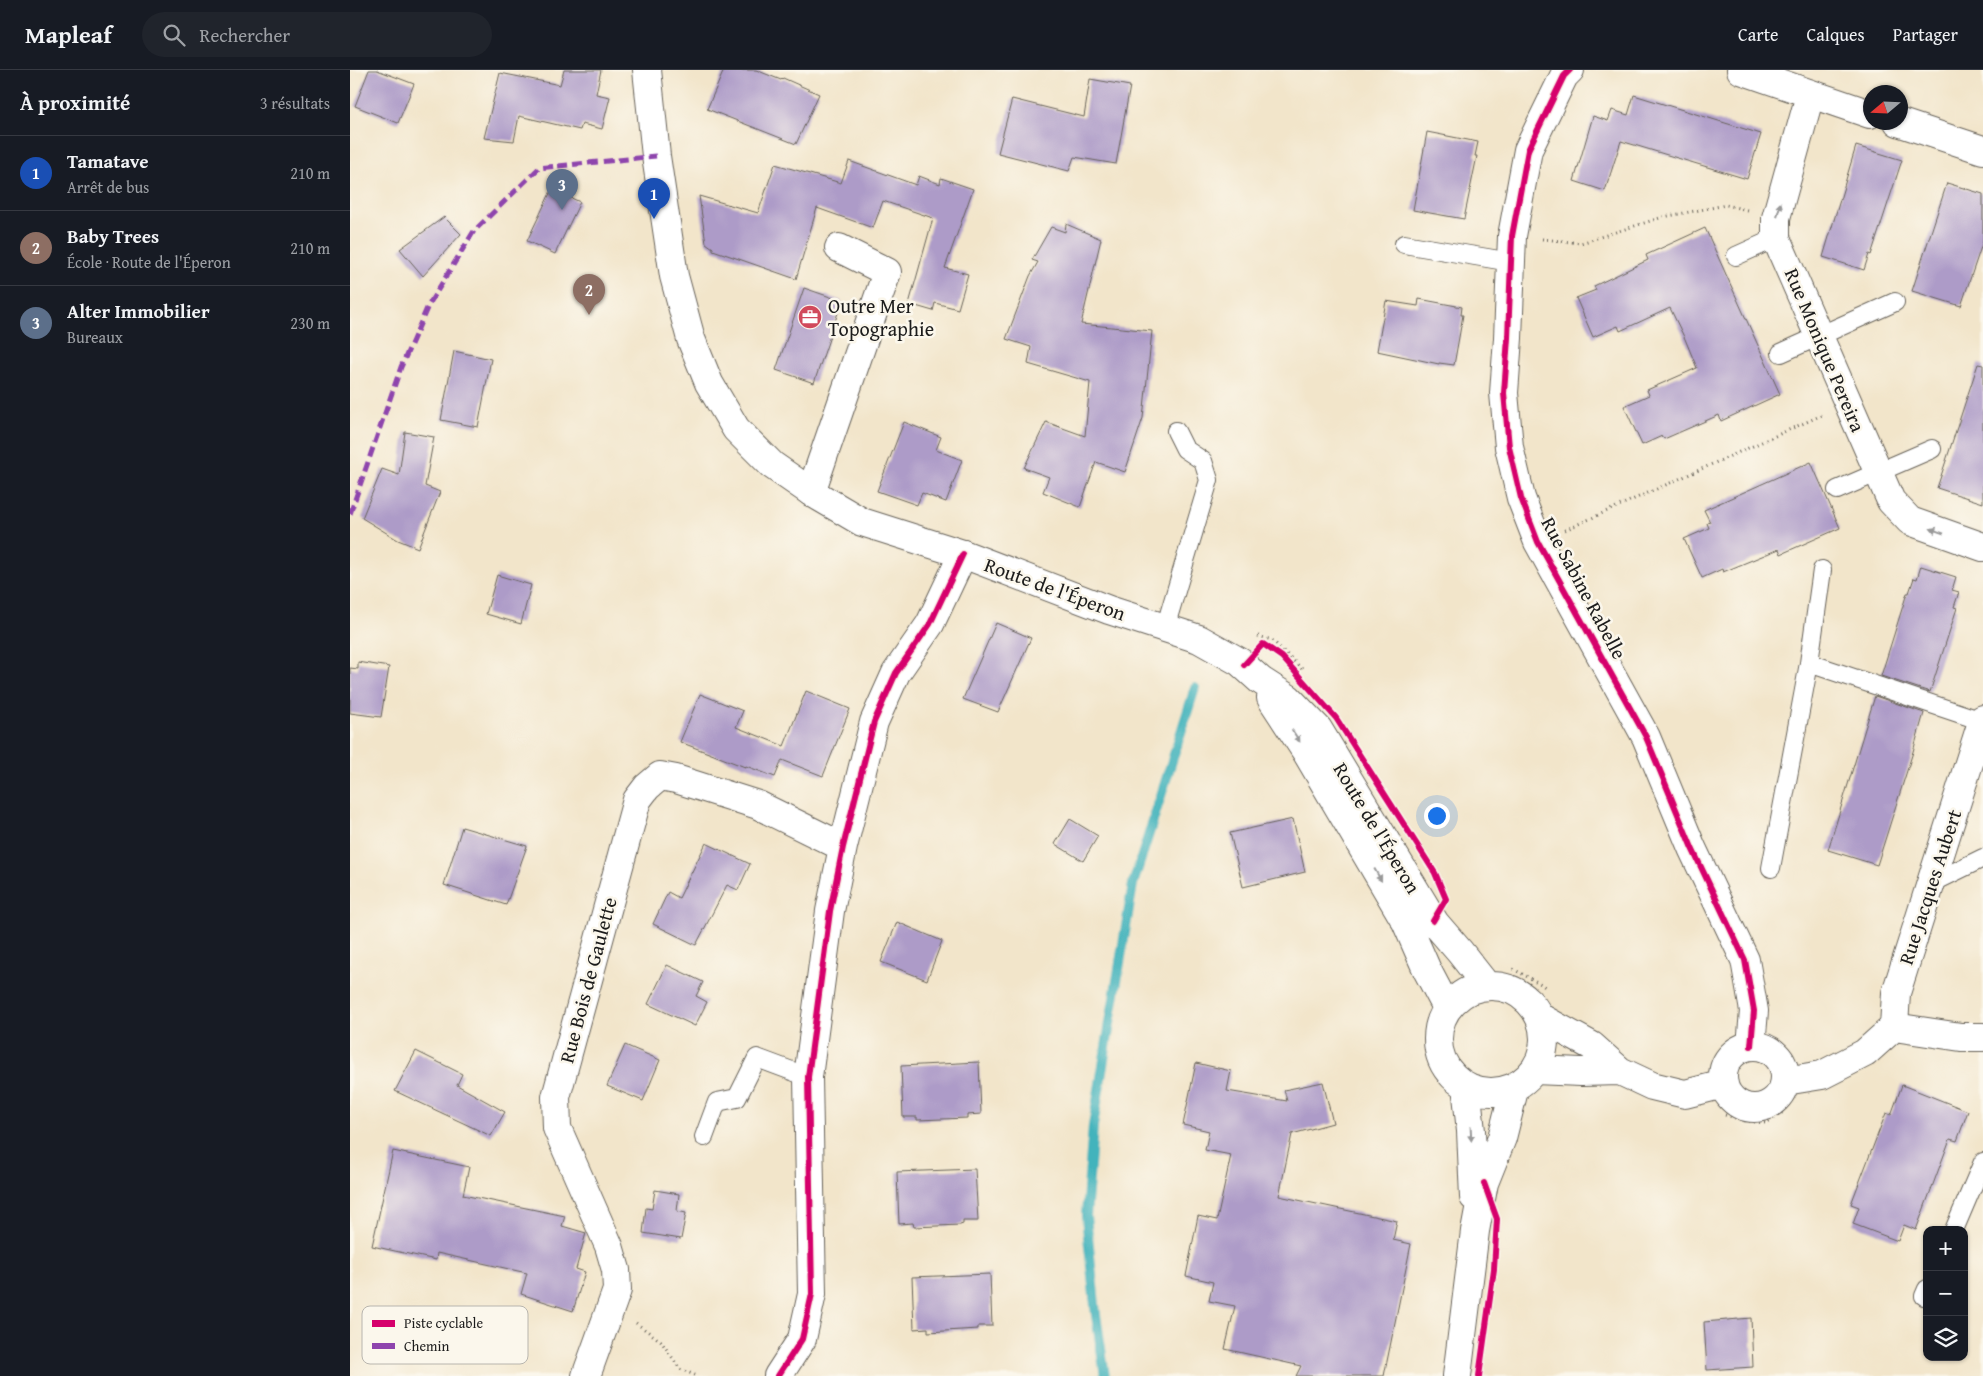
<!DOCTYPE html>
<html lang="fr">
<head>
<meta charset="utf-8">
<style>
	:root { --surface:#171b24; --page:#20242c; --text:#f1f3f6; --muted:#9ea1a6; --line:#363941; --accent:#d1495b }
	body { margin:0; font-family:"Gentium Book Plus",serif; background:var(--page); color:var(--text) }
	.controls { position:absolute; right:15px; bottom:15px; display:grid; overflow:hidden; border-radius:10px; box-shadow:0 1px 4px #0004 }
	.controls button { width:45px; height:45px; display:grid; place-items:center; padding:0; border:0; border-bottom:1px solid var(--line); background:var(--surface); color:var(--text); font:25px sans-serif }
	.compass { position:absolute; left:1513px; top:15px; width:45px; height:45px; border-radius:50%; background:var(--surface); box-shadow:0 1px 4px #0004; rotate:251deg }
	.you { position:absolute; left:1086px; top:745px; width:18px; height:18px; margin:-12px; border:4px solid #fff; border-radius:50%; background:#1a73e8; box-shadow:0 0 0 8px #1a73e833 }
	.badge { display:grid; place-items:center; width:32px; height:32px; border-radius:50%; background:var(--accent); color:#fff; font-size:16px; font-weight:700 }
	.pin { position:absolute; translate:-50% -41px; filter:drop-shadow(0 1px 2px #0008) }
	.pin::after { content:''; position:absolute; top:26px; width:18px; height:15px; background:inherit; clip-path:polygon(0 0,100% 0,50% 100%) }
	.list { margin:0; padding:0; list-style:none }
	h2 { display:flex; justify-content:space-between; align-items:center; height:65px; margin:0; padding:0 20px; font-size:21px }
	h2 small { font-size:16px; font-weight:400; color:var(--muted) }
	.list li { display:grid; grid-template-columns:32px 1fr auto; gap:15px; align-items:center; box-sizing:border-box; height:75px; padding:0 20px; border-top:1px solid var(--line) }
	.list b { display:block; font-size:19px; white-space:nowrap }
	.list p { margin:0; font-size:16px; white-space:nowrap; color:var(--muted) }
	.list em { font-size:16px; font-style:normal; color:var(--muted) }
	.icon { flex:none; width:28px; height:28px; fill:none; stroke:currentColor; stroke-width:2; stroke-linecap:round; stroke-linejoin:round }
	.map { position:relative; flex:none; width:1633px; height:1306px; overflow:hidden }
	header { display:flex; align-items:center; gap:30px; box-sizing:border-box; height:70px; padding:0 25px; background:var(--surface); border-bottom:1px solid var(--line) }
	header strong { font-size:24px }
	nav { display:flex; gap:28px; margin-inline-start:auto; font-size:18px }
	.search { width:350px; height:45px; background:var(--page); display:flex; align-items:center; gap:12px; box-sizing:border-box; padding:0 18px; border-radius:28px; color:var(--muted); font-size:19px }
	main { display:flex }
	aside { flex:1; background:var(--surface) }
	.map>svg:first-child { display:block }
	.lines { fill:none; stroke-linecap:round; stroke-linejoin:round }
	.stream { stroke:#43b3bc; stroke-width:10 }
	.building { fill:#ad9bc8 }
	.service-casing { stroke:#676259; stroke-width:20 }
	.minor-casing { stroke:#676259; stroke-width:30 }
	.tertiary-casing { stroke:#676259; stroke-width:30 }
	.secondary-casing { stroke:#676259; stroke-width:30 }
	.path { stroke:#676259; stroke-width:3; stroke-dasharray:1 4; stroke-linecap:butt }
	.service { stroke:#fff; stroke-width:18 }
	.minor { stroke:#fff; stroke-width:28 }
	.tertiary { stroke:#fff; stroke-width:28 }
	.secondary { stroke:#fff; stroke-width:28 }
	.quiet { stroke:#8e44ad; stroke-width:5; stroke-dasharray:10 5; stroke-linecap:butt }
	.cycleway-casing { stroke:#fbf7ec; stroke-width:9 }
	.cycleway { stroke:#d6006c; stroke-width:6 }
	.oneway { fill:#999 }
	.labels { text-anchor:middle; stroke-width:5; stroke-linejoin:round; paint-order:stroke }
	.poi-label { font-size:20px; fill:#1c1c1c; stroke:#fbf7ec; text-anchor:start }
	.street-label { font-size:20px; fill:#1c1c1c; stroke:#fbf7ec }
	.key { fill:#fbf7ec; stroke:#b8b5ae; stroke-width:1 }
	.key-label { font-size:14px; fill:#1c1c1c }
</style>
</head>
<body>
<header>
<strong>Mapleaf</strong>
<div class="search"><svg class="icon" aria-label="search" viewBox="0 0 24 24"><circle cx="10" cy="10" r="6"/><path d="M15 15l6 6"/></svg>Rechercher</div>
<nav><a>Carte</a><a>Calques</a><a>Partager</a></nav>
</header>
<main>
<aside>
<h2>À proximité<small>3 résultats</small></h2>
<ul class="list">
<li><span class="badge" style="background:#1a4fb4">1</span><div><b>Tamatave</b><p>Arrêt de bus</p></div><em>210 m</em></li>
<li><span class="badge" style="background:#8d6e63">2</span><div><b>Baby Trees</b><p>École · Route de l'Éperon</p></div><em>210 m</em></li>
<li><span class="badge" style="background:#5c6f8a">3</span><div><b>Alter Immobilier</b><p>Bureaux</p></div><em>230 m</em></li>
</ul>
</aside>
<div class="map">
<svg width="1633" height="1306" viewBox="0 0 1633 1306">
	<rect width="100%" height="100%" fill="#fbf7ec"/>
	<filter id="ink" filterUnits="userSpaceOnUse"><feTurbulence type="fractalNoise" baseFrequency=".02" numOctaves="2"/><feDisplacementMap in="SourceGraphic" scale="10" xChannelSelector="R" yChannelSelector="G"/><feConvolveMatrix kernelMatrix="1 2 1 2 8 2 1 2 1" color-interpolation-filters="sRGB"/></filter>
	<filter id="wash" filterUnits="userSpaceOnUse"><feTurbulence type="fractalNoise" baseFrequency=".0096" numOctaves="4" result="noise"/><feDisplacementMap in="SourceGraphic" scale="20" xChannelSelector="R" yChannelSelector="G"/><feGaussianBlur stdDeviation="1.12" result="paint"/><feColorMatrix in="noise" values="0 0 0 0 0 0 0 0 0 0 0 0 0 0 0 0 0 1.4 0 .05"/><feComposite in="paint" operator="in"/></filter>
	<g filter="url(#wash)">
		<rect width="100%" height="100%" fill="#f2e5ca"/>
		<g class="lines">
			<path class="stream" d="M755,1306L746,1245L736,1146L743,1056L783,814L845,618"/>
		</g>
		<g id="blocks">
			<path class="building" d="M19,0H27L64,14L48,53L5,36Z
				M214,0H251L246,24L260,27L252,59L232,54L230,60L169,46L164,71L134,68L150,3L210,15Z
				M374,0H406L431,10L433,8L469,24L446,74L357,39Z
				M740,9L780,16L766,94L724,87L719,101L648,83L662,29L734,47Z
				M1284,25L1411,64L1397,109L1271,71L1255,121L1224,111L1243,46L1258,51L1262,40L1278,45Z
				M1077,62L1128,72L1125,86H1127L1114,149L1063,140Z
				M1506,76L1552,90L1521,185L1519,184L1514,200L1473,187Z
				M499,91L566,115L569,106L590,114L591,108L623,119L595,198L618,204L608,239L585,233L583,241L559,234L583,148L533,131L523,158L467,138L446,209L363,180V178L356,173L349,126L408,143L425,94L491,113Z
				M1597,113L1633,124V171L1611,236L1562,221Z
				M202,119L230,132L205,184L177,171Z
				M94,147L111,164L73,206L50,179Z
				M716,154L751,169L731,254L802,261L793,348L775,402L746,392L730,437L693,422L699,407L674,398L696,352L735,366L740,312L678,294L681,277L656,269L680,206L688,192L682,190L701,157L715,162Z
				M1355,158L1430,324L1371,351L1369,345L1314,369L1312,366L1292,375L1274,336L1299,325L1297,320L1347,298L1335,269L1320,238L1270,261L1268,256L1243,267L1226,228L1246,220L1244,216L1298,190L1296,185Z
				M454,218L492,231L464,313L426,300Z
				M1069,229L1112,237L1111,245H1113L1104,295L1089,293V294L1027,281L1036,231L1068,236Z
				M104,281L141,289L128,357L91,350Z
				M1628,294L1633,295V433L1587,418Z
				M554,352L591,367L586,380L612,390L596,432L572,423L567,435L527,421Z
				M55,362L84,367L75,416L90,422L68,478L48,470L12,448L32,399L49,405Z
				M1461,392L1490,458L1431,484L1429,479L1373,502L1372,499L1352,508L1334,469L1359,458L1357,453L1360,452L1354,440Z
				M1571,496L1606,507L1602,520L1609,522L1604,537L1607,538L1580,622L1531,606L1557,523H1559L1564,508L1567,509Z
				M147,505L181,515L171,554L136,544Z
				M646,553L681,568L648,642L613,629Z
				M8,592L39,597L31,647L0,643V598L8,599Z
				M456,621L500,639L473,706L432,690L425,707L396,696L395,697L330,672L350,624L393,641L386,657L434,676Z
				M1525,626L1574,643L1562,685L1527,795L1478,780Z
				M720,749L748,766L733,791L705,774Z
				M943,749L955,802L893,817L880,763Z
				M112,757L177,776L156,835L94,815Z
				M356,773L400,794L388,820L377,815L346,875L303,854L318,822L329,828Z
				M547,852L592,871L577,910L531,892Z
				M317,895L353,912L346,926L357,932L345,956L298,934Z
				M275,975L310,990L293,1031L257,1016Z
				M66,981L112,1004L107,1015L155,1042L141,1066L45,1021Z
				M629,992L631,1044L617,1045V1048L567,1050V1047H553L551,996Z
				M846,993L881,1001L877,1021L937,1031L934,1020L973,1012L983,1053L942,1064L929,1126L1047,1151L1043,1170L1061,1174L1034,1306H946L951,1296L875,1279L885,1236L859,1231L863,1212L836,1206L848,1146L867,1150L881,1085L855,1080L859,1061L833,1055Z
				M1552,1015L1618,1041L1607,1071L1600,1069L1566,1160L1554,1155L1548,1171L1503,1154L1509,1137L1501,1134L1536,1043L1541,1045Z
				M43,1081L119,1097L113,1125L215,1146L212,1156L236,1163L226,1199L235,1202L223,1241L171,1224L177,1203L87,1183L86,1190L22,1176Z
				M625,1099L628,1151H613V1154L610,1155L564,1157L563,1153L549,1154L547,1102Z
				M305,1120L329,1124L327,1141L336,1143L331,1169L293,1163L296,1138L302,1139Z
				M640,1204L642,1256H628V1259L578,1262V1258L564,1259L562,1207Z
				M1401,1248L1403,1297L1357,1300L1354,1252Z"/>
		</g>
	</g>
	<g filter="url(#ink)">
		<use href="#blocks" fill-opacity="0" stroke="#676259" stroke-width="1"/>
		<g class="lines">
			<g class="service-casing">
				<path id="service" d="M1054,174L1161,192
					M1386,186L1426,168
					M1431,283L1545,232
					M1487,420L1582,379
					M815,558L859,410L853,391L835,379L826,361
					M1459,593L1632,651
					M1421,798L1459,593L1472,500
					M1582,813L1633,788
					M354,1067L367,1032L387,1028L407,988L458,1007
					M1604,1160L1633,1092
					M1574,1226L1577,1219"/>
			</g>
			<g class="minor-casing">
				<path id="minor" d="M1220,0L1214,6L1178,80L1162,166L1158,268L1154,323L1159,377L1171,428L1188,472L1296,667L1342,778L1395,890L1404,941L1401,976
					M1391,0L1520,44
					M1460,25L1426,148V168L1541,431L1560,451L1633,477
					M1548,52L1633,80
					M461,422L537,202L489,178
					M1544,957L1546,923L1633,649
					M236,1306L267,1220L266,1200L259,1176L207,1058L206,1027L287,730L297,717L310,706L326,709L408,735L493,777
					M428,1306L452,1269L462,1224L458,1007L480,841L493,777L524,652L546,603L580,554L613,484"/>
			</g>
			<g class="tertiary-casing">
				<path id="tertiary" d="M1191,948L1242,976L1270,1001L1302,1016L1335,1024L1374,1014
					M1373 1007a31 31 0 1 1 62 0a31 31 0 1 1-62 0Z
					M1185,1000L1231,1002L1270,1001
					M1435,1011L1472,1005L1515,983L1544,957L1611,967H1633"/>
			</g>
			<g class="secondary-casing">
				<path id="secondary" d="M297,0L306,86L324,206L341,269L359,313L386,359L422,395L461,422L512,452L613,484L759,540L849,569L890,592L910,610L938,628L968,659L1085,853L1110,882L1136,915
					M921,628L955,680L1056,852L1077,900L1097,938
					M1088 969a53 53 0 1 1 106 0a53 53 0 1 1-106 0Z
					M1116,1016L1121,1061L1124,1127
					M1107,1306L1125,1161L1134,1113L1152,1068L1165,1016"/>
			</g>
			<path class="path" d="M1192,169L1231,173L1313,147L1376,135L1397,140
				M1215,460L1472,345
				M908,566L922,570L952,599
				M1163,899L1191,914L1196,918
				M1375,1045L1396,1051L1416,1053L1435,1041
				M286,1253L311,1271L330,1299L347,1306"/>
			<use href="#service" class="service"/>
			<use href="#minor" class="minor"/>
			<use href="#tertiary" class="tertiary"/>
			<use href="#secondary" class="secondary"/>
			<path class="quiet" d="M0,444L51,297L78,236L124,161L189,98L306,86"/>
			<g class="cycleway-casing">
				<path id="cycleway" d="M1220,0L1214,6L1178,80L1162,166L1158,268L1154,323L1159,377L1171,428L1188,472L1296,667L1342,778L1395,890L1404,941L1401,976
					M894,595L913,574L932,587L986,648L1085,803L1096,829L1083,851
					M428,1306L452,1269L462,1224L458,1007L480,841L493,777L524,652L546,603L580,554L613,484
					M1129,1306L1144,1199L1147,1149L1134,1113"/>
			</g>
			<use href="#cycleway" class="cycleway"/>
		</g>
		<defs><path id="oneway-solid" d="M-6-.8H1V-3.2L6.5 0L1 3.2V.8H-6Z" transform="scale(1.25)"/></defs>
		<g class="oneway">
			<use href="#oneway-solid" transform="translate(1429 139) rotate(-75)"/>
			<use href="#oneway-solid" transform="translate(1587 461) rotate(-160)"/>
			<use href="#oneway-solid" transform="translate(946 666) rotate(57)"/>
			<use href="#oneway-solid" transform="translate(1028 805) rotate(60)"/>
			<use href="#oneway-solid" transform="translate(1121 1064) rotate(87)"/>
		</g>
	</g>
	<defs>
		<g id="office-disc" transform="scale(1.25)"><circle r="9.5" fill="#d1495b" stroke="#fbf7ec"/><path d="M-6-3h4V-5.5h4V-3h4V5H-6ZM-1-4.5V-3h2v-1.5ZM-6 0V1H6V0Z" fill="#fff"/></g>
	</defs>
	<g fill-rule="evenodd">
		<use href="#office-disc" x="460" y="247"/>
	</g>
	<g class="labels">
		<g class="poi-label">
			<text x="478" y="243">Outre Mer<tspan x="478" dy="23">Topographie</tspan></text>
		</g>
		<g class="street-label">
			<text transform="translate(1475 280) rotate(67)" y="7">Rue Monique Pereira</text>
			<text transform="translate(1234 518) rotate(62)" y="7">Rue Sabine Rabelle</text>
			<text transform="translate(705 519) rotate(20)" y="7">Route de l'Éperon</text>
			<text transform="translate(1027 758) rotate(59)" y="7">Route de l'Éperon</text>
			<text transform="translate(1580 817) rotate(-72)" y="7">Rue Jacques Aubert</text>
			<text transform="translate(238 910) rotate(-75)" y="7">Rue Bois de Gaulette</text>
		</g>
	</g>
	<rect x="12" y="1236" width="166" height="58" rx="8" class="key"/>
	<rect x="22" y="1250" width="23" height="7" fill="#d6006c"/>
	<rect x="22" y="1273" width="23" height="6" fill="#8e44ad"/>
	<g class="key-label">
		<text x="54" y="1258">Piste cyclable</text>
		<text x="54" y="1281">Chemin</text>
	</g>
</svg>
<div class="controls">
<button>+</button>
<button>−</button>
<button><svg class="icon" aria-label="layers" viewBox="0 0 24 24"><path d="M12 4l9 5-9 5-9-5zM3 14l9 5 9-5"/></svg></button>
</div>
<svg class="compass" viewBox="-18 -18 36 36"><path d="M0-13l5 13h-10z" fill="#e53935"/><path d="M0 13l5-13h-10z" fill="#9ea1a6"/></svg>
<div class="you"></div>
<div class="pin badge" style="left:304px;top:149px;background:#1a4fb4">1</div>
<div class="pin badge" style="left:239px;top:245px;background:#8d6e63">2</div>
<div class="pin badge" style="left:212px;top:140px;background:#5c6f8a">3</div>
</div>
</main>
</body>
</html>
